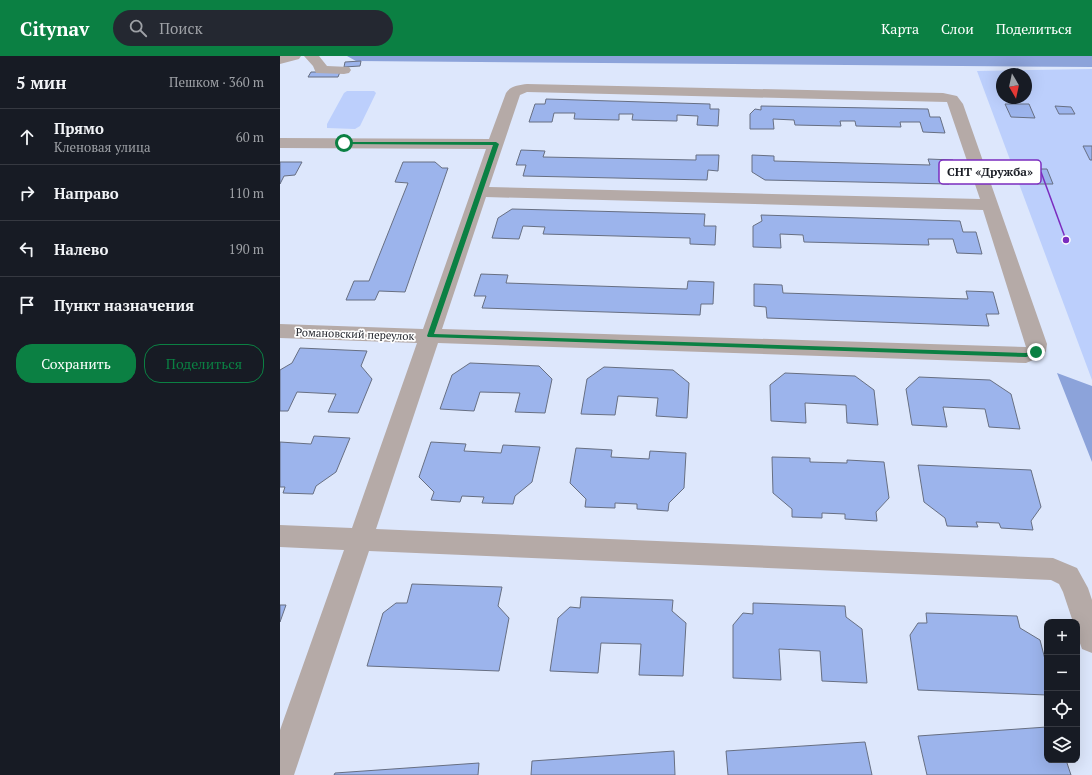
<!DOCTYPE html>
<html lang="ru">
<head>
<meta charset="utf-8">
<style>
	:root { --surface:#171b24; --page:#242831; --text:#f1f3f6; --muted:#9ea1a6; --line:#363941; --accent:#0b8043 }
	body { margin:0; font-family:"PT Serif",serif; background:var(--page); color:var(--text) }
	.controls { position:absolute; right:12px; bottom:12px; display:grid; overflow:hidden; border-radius:8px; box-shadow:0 4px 16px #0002 }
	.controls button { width:36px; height:36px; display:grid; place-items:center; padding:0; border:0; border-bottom:1px solid var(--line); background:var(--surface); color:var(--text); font:20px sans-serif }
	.compass { position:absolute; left:716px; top:12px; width:36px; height:36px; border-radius:50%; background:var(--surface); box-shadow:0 4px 16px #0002; rotate:171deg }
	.stop { position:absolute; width:12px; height:12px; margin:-9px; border:3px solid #0b8043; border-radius:50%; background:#fff }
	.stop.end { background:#0b8043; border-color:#fff; box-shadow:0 1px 4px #0008 }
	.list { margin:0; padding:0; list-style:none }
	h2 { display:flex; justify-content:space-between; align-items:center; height:52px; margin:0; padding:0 16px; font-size:17px }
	h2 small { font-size:13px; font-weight:400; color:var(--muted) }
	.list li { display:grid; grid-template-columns:26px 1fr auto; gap:12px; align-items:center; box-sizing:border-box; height:56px; padding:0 16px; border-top:1px solid var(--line) }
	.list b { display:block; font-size:15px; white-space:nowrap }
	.list p { margin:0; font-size:13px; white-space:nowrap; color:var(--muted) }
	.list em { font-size:13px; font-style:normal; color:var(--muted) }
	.actions { display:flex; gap:8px; padding:12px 16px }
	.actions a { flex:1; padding:9px 0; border:1px solid var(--accent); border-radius:16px; text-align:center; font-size:14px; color:var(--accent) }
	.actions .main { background:var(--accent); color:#fff }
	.icon { flex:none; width:22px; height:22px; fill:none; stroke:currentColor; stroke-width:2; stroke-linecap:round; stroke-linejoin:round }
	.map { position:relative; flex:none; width:812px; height:719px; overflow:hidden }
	header { display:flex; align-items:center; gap:24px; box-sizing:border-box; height:56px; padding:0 20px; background:var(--accent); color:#fff }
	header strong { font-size:19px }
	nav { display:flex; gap:22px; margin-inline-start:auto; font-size:14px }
	.search { width:280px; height:36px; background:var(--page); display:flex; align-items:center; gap:10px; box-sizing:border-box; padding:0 14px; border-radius:22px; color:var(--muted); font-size:15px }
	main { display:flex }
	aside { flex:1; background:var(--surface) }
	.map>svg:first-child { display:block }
	.green { fill:#bccffc; fill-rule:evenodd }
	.forest { fill:#8ca3da }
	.building { fill:#9cb4ec; stroke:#676f82 }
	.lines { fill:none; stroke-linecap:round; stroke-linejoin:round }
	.minor { fill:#b5aaa7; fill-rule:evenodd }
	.route { fill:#0b8043 }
	.labels { text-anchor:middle; stroke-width:3.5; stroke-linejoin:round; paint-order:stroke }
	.street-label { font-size:11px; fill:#1a1d25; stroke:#fff }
	.leader { fill:none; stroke:#7b2cbf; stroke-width:1.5 }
	.callout-dot { fill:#7b2cbf; stroke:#fff; stroke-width:1.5 }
	.callout { fill:#fff; stroke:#7b2cbf; stroke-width:1.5 }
	.callout-label { font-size:12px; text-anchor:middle; font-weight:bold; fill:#1a1d25 }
</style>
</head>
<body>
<header>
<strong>Citynav</strong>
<div class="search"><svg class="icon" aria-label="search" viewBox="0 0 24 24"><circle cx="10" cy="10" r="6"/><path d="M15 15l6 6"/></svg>Поиск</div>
<nav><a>Карта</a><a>Слои</a><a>Поделиться</a></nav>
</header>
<main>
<aside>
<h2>5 мин<small>Пешком · 360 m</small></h2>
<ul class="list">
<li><svg class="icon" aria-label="ahead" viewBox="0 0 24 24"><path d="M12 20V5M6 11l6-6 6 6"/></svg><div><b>Прямо</b><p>Кленовая улица</p></div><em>60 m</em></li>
<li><svg class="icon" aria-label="right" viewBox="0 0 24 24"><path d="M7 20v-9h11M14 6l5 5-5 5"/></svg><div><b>Направо</b></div><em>110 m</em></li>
<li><svg class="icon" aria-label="left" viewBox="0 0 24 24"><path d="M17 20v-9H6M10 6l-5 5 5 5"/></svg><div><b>Налево</b></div><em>190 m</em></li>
<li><svg class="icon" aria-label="arrive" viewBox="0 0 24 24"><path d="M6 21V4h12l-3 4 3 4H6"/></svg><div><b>Пункт назначения</b></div></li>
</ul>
<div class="actions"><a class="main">Сохранить</a><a>Поделиться</a></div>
</aside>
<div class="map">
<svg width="812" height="719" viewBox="0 0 812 719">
	<rect width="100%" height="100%" fill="#dde7fc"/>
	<path class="green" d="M812,13V324L697,15ZM722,18H746V42H722Z
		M67,35H94L96,37L80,70L75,73L47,72V68L64,37Z"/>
	<path class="forest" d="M67,0H812V11L76,5Z
		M777,317L812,330V406Z"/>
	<path class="building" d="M81,5L80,10L64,11L65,6Z
		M31,16H60L58,21H28Z
		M266,43L430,48V53H439L438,70L417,69L418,60L397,59V65L352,64L353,58H339V64L294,63L295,57H274L272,66H249L255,48H265Z
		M725,48H749L755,62L731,61Z
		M481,50L648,53L650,61H660L665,77L643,76L640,66H620L621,71L576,70L575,65H560L561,70L515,69L514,64L493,63L494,73H470V58L475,53L481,54Z
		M775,50L791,51L795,58H779Z
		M803,90H812V104H810Z
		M241,94L265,95L263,101L416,104V99H439L438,115L428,114L427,124L243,120L246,109H236Z
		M472,99L494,100V105L650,109L648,103L673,104L678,120H666L669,128L485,124L472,116Z
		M0,106H22L15,119L4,120L0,128Z
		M123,106H155L162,112H168L125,236L99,235L95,244H66L74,225H89L128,127L115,126Z
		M751,113H767L773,128H757Z
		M232,153L425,158L424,170H436L435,189L410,188V182L263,178L265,171L243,170L239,183L212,182L218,162Z
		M481,159L680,165L683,176H696L702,198L677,197L673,183H648L649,189L524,186L523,179L500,178L501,192L473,191V170L482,165Z
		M201,218L228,219L226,227L407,233L408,225L434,226L433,248H421L420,259L202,252L206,240H194Z
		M474,228L502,229L503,237L688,243L686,235L713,236L719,258H706L709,270L487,262L486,251L474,250Z
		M20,292L87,295L81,310L92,323L78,357L48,356L56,338L17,336L8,355H0V314L12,307Z
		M190,307L259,310L272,323L265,357L235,356L240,337L200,336L194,355L160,353L172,319Z
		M324,311L393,314L409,327L407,362L376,360L378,342L338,340L335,359L301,358L307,323Z
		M505,317L575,320L594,334L598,369L567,367L566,349L525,347L526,367L491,365L490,329Z
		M639,321L710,324L731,338L740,373L709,371L705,353L663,351L667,371L632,369L626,333Z
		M34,380L70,382L56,416L36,430L33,438L3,437L5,431H0V386L31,388Z
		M151,386L186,388L184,395L221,397L223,389L260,391L252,426L235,440L233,448L202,447L204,441L182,440L180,446L151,444L154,436L139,421Z
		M296,392L332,394L331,401L369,403L370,395L406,397L404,432L389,447L388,455L357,453V448L335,447V452L305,451L306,443L290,427Z
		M492,401L530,402V406L567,407V404L604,406L609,442L596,456L597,465L565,463V458L542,457V462L512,461V453L493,437Z
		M638,409L751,414L761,451L751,465L753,474L721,472L719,467L696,466L698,471L667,470L665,462L644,446Z
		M132,528L222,531L218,550L229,562L219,615L87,610L103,557L116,547H127Z
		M301,541L393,544L392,555L406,567L403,620L359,619L361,588L321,587L318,617L270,615L278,562L290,551L300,552Z
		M473,547L565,550L566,561L582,573L587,627L542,625L540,595L499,593L501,624L453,622V569L463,557L473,558Z
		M0,549H6L0,566Z
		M646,557L737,560L740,572L760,584L767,611V639L638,634L630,579L638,567H647Z
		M767,671V704H786L791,719H647L638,680Z
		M585,686L592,719H448L446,695Z
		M394,695L395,719H251L252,705Z
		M199,707L198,719H54L55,717Z"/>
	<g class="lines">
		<path class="minor" d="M0,0H21L19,3L0,8Z
			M24,0H39L47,10L69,11L71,14L69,17L64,18L36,17L33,10Z
			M247,28L663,37L677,40L683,48L767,288L766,295L763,300L746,307L158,287L96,473L773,502L797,512L808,532L812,544V597L802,593L797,579V566H793L783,536L779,528L771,524L89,495L15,716L14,719H0V674L64,494L0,491V469L72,472L137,287L0,282V268L143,273L206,93L0,92V82L209,83L226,37C230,30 239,29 247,28ZM247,36L667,46L700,143L209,131L240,39ZM206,141L703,154L746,291L162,273Z"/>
	</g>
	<path class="route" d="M64,86H216L219,88L154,278L746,297L756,293L759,296L746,301L148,281L147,280L213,89L62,88Z"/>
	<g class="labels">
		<g class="street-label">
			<text transform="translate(75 278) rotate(2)" y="4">Романовский переулок</text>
		</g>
	</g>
	<path class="leader" d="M786 184L761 116"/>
	<circle class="callout-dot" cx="786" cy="184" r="4"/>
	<rect class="callout" x="659" y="104" width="102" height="24" rx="4"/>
	<g class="callout-label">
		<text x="710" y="120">СНТ «Дружба»</text>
	</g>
</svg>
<div class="controls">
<button>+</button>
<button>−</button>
<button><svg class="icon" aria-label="locate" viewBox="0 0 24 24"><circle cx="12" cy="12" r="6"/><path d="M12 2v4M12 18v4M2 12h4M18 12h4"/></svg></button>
<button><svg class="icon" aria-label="layers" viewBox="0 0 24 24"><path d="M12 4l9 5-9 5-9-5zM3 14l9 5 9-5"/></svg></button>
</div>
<svg class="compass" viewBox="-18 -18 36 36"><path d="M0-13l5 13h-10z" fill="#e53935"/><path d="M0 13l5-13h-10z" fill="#9ea1a6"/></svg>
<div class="stop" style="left:64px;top:87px"></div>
<div class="stop end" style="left:756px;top:296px"></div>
</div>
</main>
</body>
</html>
